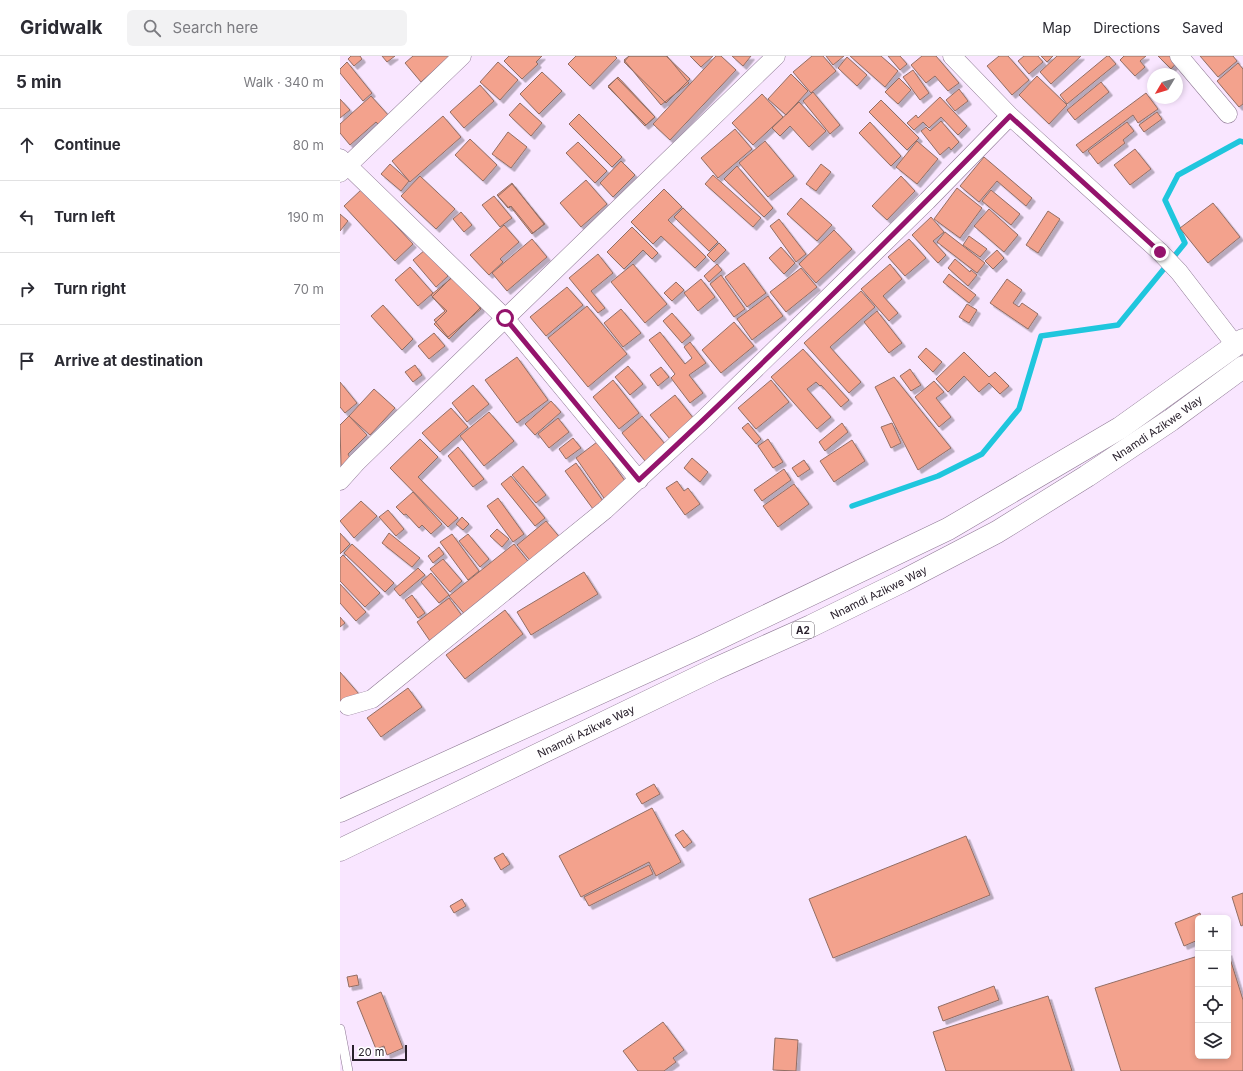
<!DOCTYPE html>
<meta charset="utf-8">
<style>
:root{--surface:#fff;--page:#f2f2f3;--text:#2b2b33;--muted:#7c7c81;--line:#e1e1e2}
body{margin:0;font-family:Inter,sans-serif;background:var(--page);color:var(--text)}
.controls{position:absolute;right:12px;bottom:12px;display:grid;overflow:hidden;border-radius:6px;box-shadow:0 2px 6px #0003}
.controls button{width:36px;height:36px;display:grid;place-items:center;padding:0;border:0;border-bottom:1px solid var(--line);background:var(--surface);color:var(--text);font:20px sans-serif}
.compass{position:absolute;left:807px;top:12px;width:36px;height:36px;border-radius:50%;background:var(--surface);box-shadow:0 2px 6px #0003;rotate:232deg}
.scale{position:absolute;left:12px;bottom:10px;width:55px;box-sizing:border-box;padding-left:4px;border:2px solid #29202c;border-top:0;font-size:11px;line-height:14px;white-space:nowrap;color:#29202c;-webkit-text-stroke:3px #fff;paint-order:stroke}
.stop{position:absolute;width:12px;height:12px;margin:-9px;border:3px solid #94136c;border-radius:50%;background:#fff}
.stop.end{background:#94136c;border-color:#fff;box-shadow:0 1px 4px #0008}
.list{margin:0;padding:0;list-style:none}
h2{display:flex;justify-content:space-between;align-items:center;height:52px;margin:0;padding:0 16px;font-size:17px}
h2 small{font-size:13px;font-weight:400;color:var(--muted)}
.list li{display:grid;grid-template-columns:26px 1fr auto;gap:12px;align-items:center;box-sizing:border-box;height:72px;padding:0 16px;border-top:1px solid var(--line)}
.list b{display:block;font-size:15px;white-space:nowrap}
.list em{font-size:13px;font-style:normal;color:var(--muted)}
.icon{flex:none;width:22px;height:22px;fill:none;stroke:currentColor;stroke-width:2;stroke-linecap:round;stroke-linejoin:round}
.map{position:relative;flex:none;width:903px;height:1015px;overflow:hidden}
header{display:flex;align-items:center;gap:24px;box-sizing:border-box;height:56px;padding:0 20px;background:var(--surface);border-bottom:1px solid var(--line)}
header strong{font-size:19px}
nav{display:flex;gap:22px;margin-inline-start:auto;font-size:14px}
.search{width:280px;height:36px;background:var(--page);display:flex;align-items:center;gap:10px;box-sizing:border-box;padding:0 14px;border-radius:6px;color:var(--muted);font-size:15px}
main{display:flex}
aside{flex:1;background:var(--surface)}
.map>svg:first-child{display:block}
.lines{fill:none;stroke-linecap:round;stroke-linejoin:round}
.stream{stroke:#1fc6dd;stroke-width:5.5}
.building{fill:#f3a28d;stroke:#926e64;filter:url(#shadow)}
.lane-casing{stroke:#8e7994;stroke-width:10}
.street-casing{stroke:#8e7994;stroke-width:19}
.highway-casing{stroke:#8e7994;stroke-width:23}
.lane{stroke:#fff;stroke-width:9}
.street{stroke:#fff;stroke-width:18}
.highway{stroke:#fff;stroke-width:22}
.route{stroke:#94136c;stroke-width:5}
.labels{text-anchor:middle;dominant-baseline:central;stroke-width:3;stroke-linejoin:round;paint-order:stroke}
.shield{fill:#fff;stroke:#69636b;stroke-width:1}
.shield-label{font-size:10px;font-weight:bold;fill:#29202c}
.street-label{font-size:11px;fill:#29202c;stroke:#fff}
</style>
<header>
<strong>Gridwalk</strong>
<div class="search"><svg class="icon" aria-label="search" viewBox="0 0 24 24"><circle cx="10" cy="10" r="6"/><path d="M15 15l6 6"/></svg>Search here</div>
<nav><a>Map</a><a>Directions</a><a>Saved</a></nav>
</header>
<main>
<aside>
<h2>5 min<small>Walk · 340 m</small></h2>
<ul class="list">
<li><svg class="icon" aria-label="ahead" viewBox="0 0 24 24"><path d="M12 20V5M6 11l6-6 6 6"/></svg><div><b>Continue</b></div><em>80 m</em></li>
<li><svg class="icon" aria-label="left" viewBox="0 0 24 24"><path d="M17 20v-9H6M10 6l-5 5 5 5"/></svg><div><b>Turn left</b></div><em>190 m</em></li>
<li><svg class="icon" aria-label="right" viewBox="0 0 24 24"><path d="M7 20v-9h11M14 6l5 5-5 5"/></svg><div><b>Turn right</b></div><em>70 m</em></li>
<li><svg class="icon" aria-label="arrive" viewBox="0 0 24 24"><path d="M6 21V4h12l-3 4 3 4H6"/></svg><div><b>Arrive at destination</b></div></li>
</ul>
</aside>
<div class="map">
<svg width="903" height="1015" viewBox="0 0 903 1015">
<defs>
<filter id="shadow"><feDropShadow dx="3.5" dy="3.5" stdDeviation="0" flood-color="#0004"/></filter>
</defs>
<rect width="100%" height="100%" fill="#f9e6ff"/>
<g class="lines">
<path class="stream" d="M 512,450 L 598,420 L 642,398 L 679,353 L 701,280 L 778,269 L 845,187 L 825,144 L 838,119 L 900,85 L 903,86"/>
</g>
<path class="building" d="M 11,0 L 20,0 L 22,3 L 14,10 L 8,3 Z
M 42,0 L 55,0 L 47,6 Z
M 73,0 L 110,0 L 81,26 L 65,7 Z
M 169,0 L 202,0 L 196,6 L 198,8 L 182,23 L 164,5 Z
M 236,0 L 275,0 L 277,2 L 250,30 L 228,8 Z
M 289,0 L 326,0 L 350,23 L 326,47 L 284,6 Z
M 289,0 L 327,0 L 349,27 L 321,49 L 284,4 Z
M 350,0 L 373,0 L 361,11 Z
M 376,0 L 381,0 L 396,14 L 330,84 L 313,68 Z
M 392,0 L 411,0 L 403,10 Z
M 472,0 L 483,0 L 496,15 L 471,37 L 453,16 Z
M 486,0 L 504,0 L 493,9 Z
M 510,0 L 541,0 L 558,15 L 545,31 Z
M 548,0 L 560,0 L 567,8 L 560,14 Z
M 582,0 L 596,0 L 619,27 L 608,35 L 595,20 L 586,27 L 571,9 Z
M 659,0 L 668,0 L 689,24 L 672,39 L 647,10 Z
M 684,0 L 698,0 L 703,6 L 689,18 L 678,5 Z
M 701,0 L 713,0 L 707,6 Z
M 717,0 L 741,0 L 711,28 L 700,16 Z
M 767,0 L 769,0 L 776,8 L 727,48 L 720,39 Z
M 784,0 L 806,0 L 800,5 L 805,11 L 795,20 L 780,4 Z
M 818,0 L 835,0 L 839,4 L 831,13 Z
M 860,0 L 893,0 L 897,5 L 878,21 Z
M 507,1 L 527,19 L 517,30 L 498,12 Z
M 7,6 L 32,37 L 23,45 L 0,17 L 0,13 Z
M 158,6 L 178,24 L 160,44 L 140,26 Z
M 898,7 L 903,13 L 903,48 L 899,51 L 877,25 Z
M 573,14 L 589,37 L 580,44 L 563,21 Z
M 202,16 L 222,35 L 199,58 L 180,38 Z
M 451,18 L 468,35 L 446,59 L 428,43 Z
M 697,20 L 727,49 L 709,68 L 679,39 Z
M 278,21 L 315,61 L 305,70 L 268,30 Z
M 277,22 L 315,61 L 306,69 L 268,31 Z
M 559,22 L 571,34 L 558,48 L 545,36 Z
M 761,26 L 769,36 L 735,64 L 727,54 Z
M 140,29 L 154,45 L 124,72 L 110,56 Z
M 619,33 L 628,45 L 615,55 L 606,44 Z
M 473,36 L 500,69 L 490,78 L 463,45 Z
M 806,37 L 818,53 L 798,67 L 793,59 L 743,97 L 736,89 Z
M 422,38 L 443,61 L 413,89 L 392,67 Z
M 31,40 L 50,61 L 40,70 L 36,66 L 10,89 L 0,77 L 0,68 Z
M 600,41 L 627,70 L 618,79 L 601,61 L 589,72 L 583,66 L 574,74 L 567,67 L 576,59 L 578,62 Z
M 0,43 L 10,54 L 0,62 Z
M 541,44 L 579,82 L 567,94 L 529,56 Z
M 459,46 L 486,75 L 469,91 L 450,70 L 440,80 L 432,72 Z
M 180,47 L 202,67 L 191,80 L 169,59 Z
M 817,56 L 822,63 L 804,76 L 799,69 Z
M 239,58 L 282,101 L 272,111 L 229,68 Z
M 239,58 L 282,101 L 272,111 L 229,68 Z
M 103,60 L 121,81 L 70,126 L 52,105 Z
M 601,65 L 619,86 L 611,94 L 609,91 L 600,99 L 581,75 L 586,71 L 590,75 Z
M 530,66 L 561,100 L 551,110 L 519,77 Z
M 787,66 L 794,75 L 783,84 L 785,87 L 758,108 L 748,95 Z
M 395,73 L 412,93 L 378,122 L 361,102 Z
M 168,76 L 187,91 L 171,112 L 152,98 Z
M 130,83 L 157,109 L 143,125 L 115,99 Z
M 425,85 L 454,120 L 428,141 L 399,107 Z
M 577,85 L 598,103 L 577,128 L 556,111 Z
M 238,86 L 267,115 L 255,127 L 226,97 Z
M 795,93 L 811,113 L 790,129 L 774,109 Z
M 644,101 L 692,142 L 686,150 L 657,125 L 639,146 L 620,130 Z
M 281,105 L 295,119 L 273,141 L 260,127 Z
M 50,108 L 69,125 L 61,135 L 41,118 Z
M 481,108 L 491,116 L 476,135 L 466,128 Z
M 397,110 L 433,152 L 424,161 L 384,123 Z
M 373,119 L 421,162 L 413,171 L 365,128 Z
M 80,120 L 115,153 L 96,173 L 61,140 Z
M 561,120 L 575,135 L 547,164 L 532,150 Z
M 246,124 L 267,148 L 241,171 L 220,147 Z
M 172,127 L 204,168 L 192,178 L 170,150 L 168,152 L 157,139 Z
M 172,128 L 205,168 L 193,177 L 171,150 L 169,152 L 158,140 Z
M 617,132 L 642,152 L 620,182 L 594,163 Z
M 22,133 L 73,188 L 55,205 L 4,150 Z
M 324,133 L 342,151 L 328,164 L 366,201 L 355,212 L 321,180 L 313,188 L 291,166 Z
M 651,134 L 680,158 L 671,169 L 642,145 Z
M 154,140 L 172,162 L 160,171 L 142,149 Z
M 461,142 L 492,169 L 477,185 L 447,158 Z
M 873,147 L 900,181 L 868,207 L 840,172 Z
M 343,152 L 378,186 L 369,195 L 334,161 Z
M 649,153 L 678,179 L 664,196 L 634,170 Z
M 708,155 L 720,163 L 698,197 L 686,189 Z
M 121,156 L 132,169 L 124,176 L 113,163 Z
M 0,158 L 8,165 L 0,175 Z
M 591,161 L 604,176 L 593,185 L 606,199 L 598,207 L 572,179 Z
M 439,163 L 466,198 L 456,206 L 430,170 Z
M 164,169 L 179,186 L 160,203 L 163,206 L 149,219 L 130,199 Z
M 292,171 L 318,197 L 312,203 L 303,194 L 284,213 L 267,196 Z
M 494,174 L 512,193 L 476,227 L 459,208 Z
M 605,176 L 645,207 L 637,217 L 597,186 Z
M 629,180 L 647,193 L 640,201 L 623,189 Z
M 192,183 L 207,201 L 167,235 L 152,217 Z
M 569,183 L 586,202 L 565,220 L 548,201 Z
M 379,187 L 386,194 L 374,206 L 367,199 Z
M 441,191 L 455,207 L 444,218 L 429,202 Z
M 85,194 L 108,220 L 96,231 L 73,204 Z
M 657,194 L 664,202 L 653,213 L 645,205 Z
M 258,198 L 273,217 L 251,235 L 265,252 L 258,257 L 229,222 Z
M 615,203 L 630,216 L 631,214 L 637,219 L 628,230 L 608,212 Z
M 404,207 L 426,237 L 407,251 L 385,221 Z
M 293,208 L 327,248 L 305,267 L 271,226 Z
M 377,208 L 382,214 L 369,226 L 364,220 Z
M 550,208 L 562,223 L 543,240 L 558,257 L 549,265 L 521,233 Z
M 70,211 L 93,237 L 78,250 L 55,224 Z
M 461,212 L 477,231 L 446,256 L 430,236 Z
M 609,218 L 636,239 L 629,247 L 603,226 Z
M 381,219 L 405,253 L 394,261 L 370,228 Z
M 114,220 L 141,253 L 108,281 L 94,264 L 105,255 L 91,239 Z
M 112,221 L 142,250 L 109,283 L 94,268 L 107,255 L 92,241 Z
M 361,223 L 375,241 L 358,255 L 344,237 Z
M 667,223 L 682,234 L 673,247 L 679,251 L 682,247 L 698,258 L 688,273 L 650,247 Z
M 336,226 L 344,234 L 332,245 L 324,237 Z
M 227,231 L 243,249 L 206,280 L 190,261 Z
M 521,235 L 535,251 L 490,291 L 521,326 L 509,337 L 464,287 Z
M 428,240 L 443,260 L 412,284 L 397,263 Z
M 627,248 L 637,254 L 629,267 L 619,261 Z
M 43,249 L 73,283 L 62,294 L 31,260 Z
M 247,250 L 287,298 L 248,331 L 208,282 Z
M 281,253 L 301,277 L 283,291 L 264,267 Z
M 537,255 L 562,287 L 549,297 L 524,266 Z
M 332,257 L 351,279 L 342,287 L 323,265 Z
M 394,266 L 414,290 L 381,317 L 362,294 Z
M 320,276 L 345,308 L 352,302 L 344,291 L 350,286 L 366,307 L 349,319 L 363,337 L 350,347 L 331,322 L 335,318 L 309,284 Z
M 94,277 L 105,290 L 89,303 L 78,290 Z
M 586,292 L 602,306 L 593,316 L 578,301 Z
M 463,293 L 509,344 L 501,351 L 481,329 L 480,330 L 476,326 L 467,333 L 491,361 L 477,373 L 431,321 Z
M 624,296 L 649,321 L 655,316 L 669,330 L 660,338 L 649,327 L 639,336 L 624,320 L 608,336 L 596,323 Z
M 177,301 L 208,344 L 177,367 L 145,324 Z
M 75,309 L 82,319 L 73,326 L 65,316 Z
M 288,310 L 303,328 L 290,339 L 275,321 Z
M 321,311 L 329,321 L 318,330 L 310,319 Z
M 570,313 L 581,329 L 571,335 L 560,320 Z
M 554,321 L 611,392 L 578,414 L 535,331 Z
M 273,324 L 299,357 L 279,373 L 253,341 Z
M 431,324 L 449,346 L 416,373 L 398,352 Z
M 594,325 L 604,336 L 596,342 L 611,361 L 599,371 L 575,341 Z
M 0,326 L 17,347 L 5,357 L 0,351 Z
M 133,329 L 149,348 L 127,366 L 112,347 Z
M 34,333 L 55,352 L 30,379 L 9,360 Z
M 335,339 L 354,363 L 330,383 L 310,359 Z
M 211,345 L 221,356 L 195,379 L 185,368 Z
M 111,352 L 128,371 L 100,396 L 82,377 Z
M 149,356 L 174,385 L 144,410 L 120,380 Z
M 9,360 L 27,379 L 8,398 L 10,402 L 1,410 L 0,369 Z
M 302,360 L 325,388 L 305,405 L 282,377 Z
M 218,362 L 229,376 L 209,392 L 198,378 Z
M 408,367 L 421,383 L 416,388 L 402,372 Z
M 502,367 L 508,376 L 485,395 L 479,386 Z
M 552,367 L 561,387 L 551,392 L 541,371 Z
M 233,382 L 241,392 L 226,403 L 219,393 Z
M 80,383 L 98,401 L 78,421 L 118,462 L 108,471 L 50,412 Z
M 428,383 L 443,406 L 433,412 L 418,390 Z
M 512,384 L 525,405 L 494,426 L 480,405 Z
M 257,386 L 288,429 L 266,445 L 236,402 Z
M 118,391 L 144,423 L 133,431 L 108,400 Z
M 352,402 L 368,416 L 360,426 L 344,412 Z
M 464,404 L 470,413 L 458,421 L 452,412 Z
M 236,407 L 263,445 L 253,453 L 225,415 Z
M 183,410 L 206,439 L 196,447 L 172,419 Z
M 444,413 L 451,424 L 422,445 L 414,434 Z
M 171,420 L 205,462 L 195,470 L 161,428 Z
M 337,425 L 344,435 L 348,432 L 360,448 L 345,459 L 326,432 Z
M 454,428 L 469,448 L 438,471 L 423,450 Z
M 73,436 L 102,468 L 91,478 L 82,469 L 79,472 L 66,458 L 64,459 L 56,451 Z
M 158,442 L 184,478 L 173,486 L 147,450 Z
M 21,445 L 37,460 L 14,482 L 0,465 Z
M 48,454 L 64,473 L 56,480 L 39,461 Z
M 122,461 L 129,468 L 123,474 L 116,468 Z
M 206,465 L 222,484 L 193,508 L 177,489 Z
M 157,473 L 169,483 L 162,491 L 150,480 Z
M 0,477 L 10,488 L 0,498 Z
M 49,477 L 80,502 L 72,511 L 42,487 Z
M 112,478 L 139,515 L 128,524 L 100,486 Z
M 128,478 L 149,503 L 140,511 L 119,485 Z
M 12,488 L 54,527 L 45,536 L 4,497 Z
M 174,488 L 191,509 L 127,561 L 109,540 Z
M 99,491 L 104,498 L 93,507 L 88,500 Z
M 3,499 L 40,537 L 25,551 L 0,525 L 0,502 Z
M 103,503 L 122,525 L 110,536 L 90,513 Z
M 78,512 L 85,519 L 60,540 L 54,533 Z
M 244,516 L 258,538 L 191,579 L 177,556 Z
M 91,517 L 109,539 L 99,547 L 81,526 Z
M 0,528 L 26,556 L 16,565 L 0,547 Z
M 72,539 L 85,557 L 78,562 L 65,544 Z
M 109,542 L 123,561 L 90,585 L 77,566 Z
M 165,554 L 183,578 L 125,623 L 106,599 Z
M 0,561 L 5,567 L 0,571 Z
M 0,616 L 19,638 L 0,654 Z
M 68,632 L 82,651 L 41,681 L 27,662 Z
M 314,728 L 320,738 L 302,748 L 296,738 Z
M 312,752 L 341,806 L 316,820 L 309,806 L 241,841 L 219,800 Z
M 343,774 L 352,786 L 344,792 L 335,779 Z
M 626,780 L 650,839 L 493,902 L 469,843 Z
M 163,797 L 170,808 L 161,814 L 154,802 Z
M 309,809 L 313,818 L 249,850 L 244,841 Z
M 903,837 L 903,869 L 901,870 L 892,841 Z
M 122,843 L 126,850 L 114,857 L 110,850 Z
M 860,857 L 861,862 L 858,862 L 858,884 L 844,890 L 835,867 Z
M 888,896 L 903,944 L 903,1015 L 781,1015 L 755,932 L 858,900 L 858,1000 L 888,1000 Z
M 17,919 L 19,929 L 9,931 L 7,921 Z
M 654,930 L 659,944 L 603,965 L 598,951 Z
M 41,936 L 63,992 L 47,999 L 44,990 L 36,993 L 17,946 Z
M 708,940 L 732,1015 L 606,1015 L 593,976 Z
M 323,966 L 344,994 L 333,1002 L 336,1006 L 324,1015 L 298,1015 L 283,995 Z
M 435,982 L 458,984 L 456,1015 L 433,1014 Z"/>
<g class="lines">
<g class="lane-casing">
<path id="lane" d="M 0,973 L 8,1015"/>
</g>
<g class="street-casing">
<path id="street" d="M 612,0 L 670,60 L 820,196 L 839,216 L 896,290
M 839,0 L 888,58
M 0,102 L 165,262 L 299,424
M 0,117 L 122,0
M 0,425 L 17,406 L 436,0
M 8,650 L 32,643 L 265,454 L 364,363 L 587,145 L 670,60"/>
</g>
<g class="highway-casing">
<g id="highway">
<path d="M 0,755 L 363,590 L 608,473 L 780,372 L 903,284"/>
<path id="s1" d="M 0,794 L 375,613 L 471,570 L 563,525 L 657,476 L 747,420 L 831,364 L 903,311"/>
</g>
</g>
<use href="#lane" class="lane"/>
<use href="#street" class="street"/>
<use href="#highway" class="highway"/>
</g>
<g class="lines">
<path class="route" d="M 165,262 L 299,424 C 426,306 549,184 670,60 L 820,196"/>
</g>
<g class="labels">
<rect class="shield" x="452" y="566" width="22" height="16" rx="3"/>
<g class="shield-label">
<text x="463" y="574">A2</text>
</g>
<g class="street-label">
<text stroke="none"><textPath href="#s1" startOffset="921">Nnamdi Azikwe Way</textPath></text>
<text stroke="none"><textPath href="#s1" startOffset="597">Nnamdi Azikwe Way</textPath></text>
<text stroke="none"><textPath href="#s1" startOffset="273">Nnamdi Azikwe Way</textPath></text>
</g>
</g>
</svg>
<div class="controls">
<button>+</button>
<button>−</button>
<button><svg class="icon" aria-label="locate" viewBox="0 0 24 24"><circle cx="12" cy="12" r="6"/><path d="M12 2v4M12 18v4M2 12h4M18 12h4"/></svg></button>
<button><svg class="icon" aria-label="layers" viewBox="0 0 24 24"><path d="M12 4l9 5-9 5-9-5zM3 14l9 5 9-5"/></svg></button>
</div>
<svg class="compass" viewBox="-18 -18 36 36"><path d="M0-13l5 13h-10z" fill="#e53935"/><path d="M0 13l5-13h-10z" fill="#7c7c81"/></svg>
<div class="scale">20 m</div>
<div class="stop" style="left:165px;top:262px"></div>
<div class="stop end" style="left:820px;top:196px"></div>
</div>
</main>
